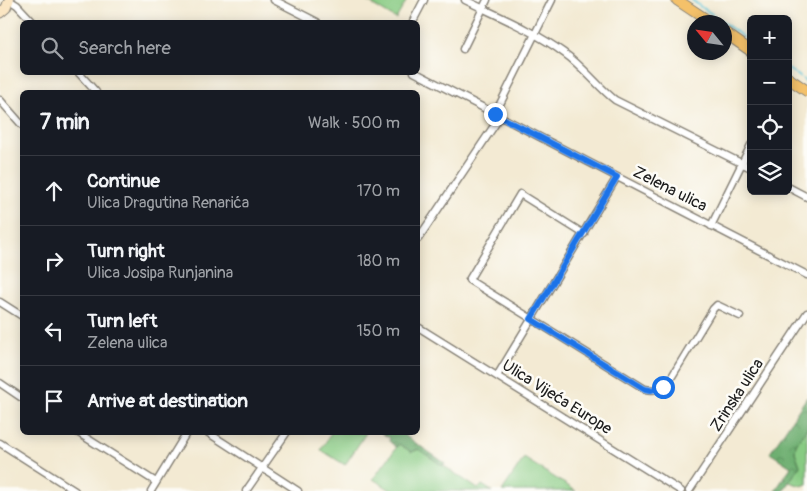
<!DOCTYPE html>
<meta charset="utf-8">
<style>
:root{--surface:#171b24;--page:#20242c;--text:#f1f3f6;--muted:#9ea1a6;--line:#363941}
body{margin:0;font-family:Pangolin,sans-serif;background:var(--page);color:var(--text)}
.controls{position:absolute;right:15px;top:15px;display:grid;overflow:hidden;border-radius:8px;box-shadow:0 2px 12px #0003}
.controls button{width:45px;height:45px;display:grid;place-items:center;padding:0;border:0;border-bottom:1px solid var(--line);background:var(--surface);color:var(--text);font:25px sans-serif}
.compass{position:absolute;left:687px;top:15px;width:45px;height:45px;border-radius:50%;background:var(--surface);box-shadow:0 2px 12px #0003;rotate:299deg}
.stop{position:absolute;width:15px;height:15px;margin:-11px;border:4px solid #1a73e8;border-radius:50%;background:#fff}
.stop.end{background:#1a73e8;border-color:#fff;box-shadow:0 1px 5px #0008}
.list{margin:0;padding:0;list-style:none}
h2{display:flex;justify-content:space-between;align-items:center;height:65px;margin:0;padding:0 20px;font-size:21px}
h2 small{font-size:16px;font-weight:400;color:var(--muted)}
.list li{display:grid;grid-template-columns:32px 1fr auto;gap:15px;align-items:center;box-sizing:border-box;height:70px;padding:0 20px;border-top:1px solid var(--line)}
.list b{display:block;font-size:19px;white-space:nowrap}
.list p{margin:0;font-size:16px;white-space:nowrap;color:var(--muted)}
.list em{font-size:16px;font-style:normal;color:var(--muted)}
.icon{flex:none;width:28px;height:28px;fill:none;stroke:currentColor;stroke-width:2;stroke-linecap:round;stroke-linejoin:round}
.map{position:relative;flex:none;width:807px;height:491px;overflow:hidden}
.search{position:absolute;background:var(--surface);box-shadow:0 2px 12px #0003;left:20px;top:20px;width:400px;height:55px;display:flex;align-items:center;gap:12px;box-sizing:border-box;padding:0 18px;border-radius:8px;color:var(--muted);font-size:19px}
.panel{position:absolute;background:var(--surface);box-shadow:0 2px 12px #0003;left:20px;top:90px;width:400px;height:345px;border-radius:8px}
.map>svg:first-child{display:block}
.green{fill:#88cb83;stroke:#527450}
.forest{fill:url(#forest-crowns);stroke:#456646}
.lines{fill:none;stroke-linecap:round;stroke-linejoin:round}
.stream{stroke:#5ec7db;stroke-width:2}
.minor-casing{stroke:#888378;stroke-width:9}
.secondary-casing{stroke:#888378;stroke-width:11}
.primary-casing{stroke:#888378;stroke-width:12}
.minor{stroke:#fff;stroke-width:6}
.secondary{stroke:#fbe6c3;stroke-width:9}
.primary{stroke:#f4c16a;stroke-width:10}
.route{stroke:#1a73e8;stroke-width:6}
.labels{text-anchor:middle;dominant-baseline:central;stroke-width:5;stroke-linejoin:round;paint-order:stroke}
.street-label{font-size:16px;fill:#1c1c1c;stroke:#fdfcf7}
</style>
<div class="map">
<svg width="807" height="491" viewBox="0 0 807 491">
<defs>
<pattern id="forest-crowns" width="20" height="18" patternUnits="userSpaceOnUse" patternTransform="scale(1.25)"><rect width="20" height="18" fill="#6eaf71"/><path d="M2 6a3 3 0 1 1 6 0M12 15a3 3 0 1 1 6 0" fill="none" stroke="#5a8e5c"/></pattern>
</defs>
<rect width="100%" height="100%" fill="#fdfcf7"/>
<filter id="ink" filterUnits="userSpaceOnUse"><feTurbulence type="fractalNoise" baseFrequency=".02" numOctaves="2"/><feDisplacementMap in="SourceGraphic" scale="10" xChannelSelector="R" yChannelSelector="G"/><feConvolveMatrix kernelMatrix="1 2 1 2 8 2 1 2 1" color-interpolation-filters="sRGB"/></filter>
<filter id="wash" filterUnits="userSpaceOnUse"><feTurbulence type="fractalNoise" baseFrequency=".0096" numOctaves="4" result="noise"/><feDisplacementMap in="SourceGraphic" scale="20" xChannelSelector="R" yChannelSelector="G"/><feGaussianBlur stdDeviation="1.12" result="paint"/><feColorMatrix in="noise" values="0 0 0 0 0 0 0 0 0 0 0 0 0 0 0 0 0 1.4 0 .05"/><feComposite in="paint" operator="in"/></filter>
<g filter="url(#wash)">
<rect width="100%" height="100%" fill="#f3ead3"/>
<path class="green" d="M 365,0 L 407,0 L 396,19 Z
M 807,428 L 807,484 L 802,486 L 789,482 L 800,466 L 795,452 L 796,444 Z
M 331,433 L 331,432 L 366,433 L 345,465 L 321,450 Z
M 399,444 L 412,452 L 419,449 L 478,489 L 482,485 L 492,491 L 392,491 L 373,479 Z
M 524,458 L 576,491 L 502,491 Z"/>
<path class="forest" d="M 807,397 L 807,428 L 796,444 L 795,452 L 800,466 L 783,491 L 775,491 L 791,467 L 770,453 Z
M 381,433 L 401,433 L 445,463 L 443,466 L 418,449 L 412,452 L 399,444 L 396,447 L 389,441 L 390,438 Z"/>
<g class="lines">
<path class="stream" d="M 692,0 L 701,7
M 703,8 L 712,14
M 714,16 L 722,21
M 724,23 L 732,29
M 734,30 L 743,37
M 745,38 L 751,42
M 788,69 L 794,73
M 796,74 L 800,77
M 803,79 L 807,82"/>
</g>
</g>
<g filter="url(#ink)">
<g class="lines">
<g class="minor-casing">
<path id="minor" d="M 9,0 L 17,5 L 33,22
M 274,0 L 317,22
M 465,0 C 498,16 534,31 564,53 C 583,66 597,86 615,100 L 751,168
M 413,21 L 424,0
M 463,49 L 487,0
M 78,72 L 96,92
M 414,72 L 807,275
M 0,100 L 22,125
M 495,114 L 552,0
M 788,187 L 807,197
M 711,226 L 751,145
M 584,234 L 520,194 L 469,280 L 645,389 C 655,391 661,389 668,383 L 713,309 L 717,305 L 740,316
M 418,239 L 500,117
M 0,302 L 22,316
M 418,327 L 681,491
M 497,376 L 617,177
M 0,383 L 22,398
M 77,432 L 156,482
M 207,432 L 298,491
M 0,443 L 75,491
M 151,491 L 187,432
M 246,491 L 287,432
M 689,491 L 807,313"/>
</g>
<g class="secondary-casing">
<path id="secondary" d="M 0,13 L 6,8 L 9,0"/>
</g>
<g class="primary-casing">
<path id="primary" d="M 677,0 L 710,22
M 724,32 L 751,51
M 788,78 L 807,91"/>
</g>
<use href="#minor" class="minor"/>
<use href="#secondary" class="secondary"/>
<use href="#primary" class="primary"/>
</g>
</g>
<g class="lines" filter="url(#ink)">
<path class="route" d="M 495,114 L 617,177 L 531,319 L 645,389 L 651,390 L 663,387"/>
</g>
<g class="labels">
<g class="street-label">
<text transform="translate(670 189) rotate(27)">Zelena ulica</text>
<text transform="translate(737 395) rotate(-57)">Zrinska ulica</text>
<text transform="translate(557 397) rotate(32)">Ulica Vijeća Europe</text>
</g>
</g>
</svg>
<div class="controls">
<button>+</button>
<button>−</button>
<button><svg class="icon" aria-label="locate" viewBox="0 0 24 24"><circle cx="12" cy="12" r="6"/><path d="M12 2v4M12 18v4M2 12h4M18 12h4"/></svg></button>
<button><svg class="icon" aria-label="layers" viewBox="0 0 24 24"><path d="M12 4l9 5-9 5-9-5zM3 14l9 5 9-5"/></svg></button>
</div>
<svg class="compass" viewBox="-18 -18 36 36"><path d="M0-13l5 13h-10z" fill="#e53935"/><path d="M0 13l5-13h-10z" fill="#9ea1a6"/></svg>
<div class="stop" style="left:663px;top:387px"></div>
<div class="stop end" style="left:495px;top:114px"></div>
<div class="search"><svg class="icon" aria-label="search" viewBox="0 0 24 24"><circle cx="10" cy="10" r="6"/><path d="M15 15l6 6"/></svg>Search here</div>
<section class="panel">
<h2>7 min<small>Walk · 500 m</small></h2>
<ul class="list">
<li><svg class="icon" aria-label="ahead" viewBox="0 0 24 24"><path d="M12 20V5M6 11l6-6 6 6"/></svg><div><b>Continue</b><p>Ulica Dragutina Renarića</p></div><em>170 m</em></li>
<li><svg class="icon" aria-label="right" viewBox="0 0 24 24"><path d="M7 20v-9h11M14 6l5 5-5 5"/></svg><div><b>Turn right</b><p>Ulica Josipa Runjanina</p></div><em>180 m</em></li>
<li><svg class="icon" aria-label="left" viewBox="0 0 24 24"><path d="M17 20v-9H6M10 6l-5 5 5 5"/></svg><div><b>Turn left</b><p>Zelena ulica</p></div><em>150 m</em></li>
<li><svg class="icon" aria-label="arrive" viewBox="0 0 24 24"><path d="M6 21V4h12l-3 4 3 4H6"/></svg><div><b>Arrive at destination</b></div></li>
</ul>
</section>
</div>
